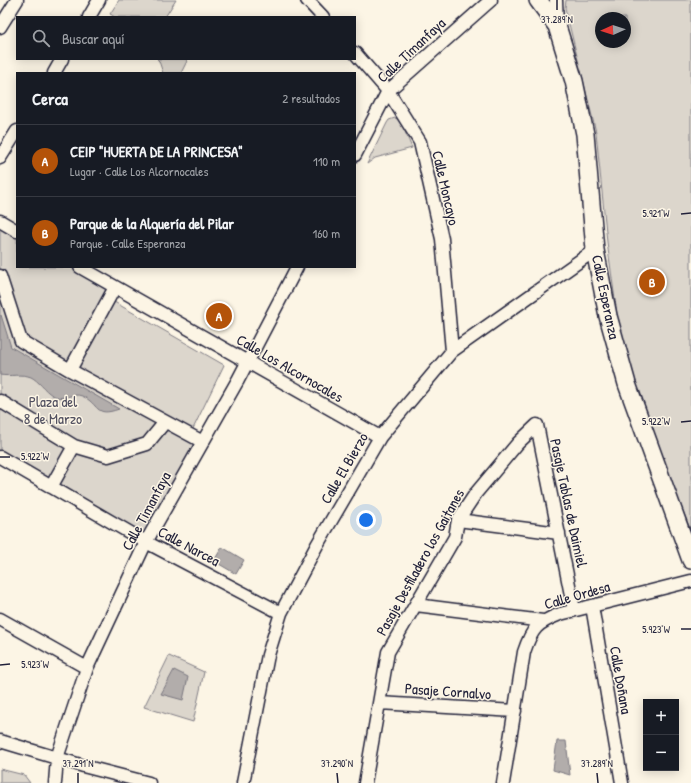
<!DOCTYPE html>
<html lang="es">
<meta charset="utf-8">
<style>
:root{--surface:#171b24;--page:#242831;--text:#f1f3f6;--muted:#9ea1a6;--line:#363941;--accent:#b45309}
body{margin:0;font-family:"Patrick Hand",sans-serif;background:var(--page);color:var(--text)}
.controls{position:absolute;right:12px;bottom:12px;display:grid;overflow:hidden;border-radius:0px;box-shadow:0 2px 10px #0003}
.controls button{width:36px;height:36px;display:grid;place-items:center;padding:0;border:0;border-bottom:1px solid var(--line);background:var(--surface);color:var(--text);font:20px sans-serif}
.compass{position:absolute;left:595px;top:12px;width:36px;height:36px;border-radius:50%;background:var(--surface);box-shadow:0 2px 10px #0003;rotate:267deg}
.you{position:absolute;left:366px;top:520px;width:14px;height:14px;margin:-10px;border:3px solid #fff;border-radius:50%;background:#1a73e8;box-shadow:0 0 0 6px #1a73e833}
.badge{display:grid;place-items:center;width:26px;height:26px;border-radius:50%;background:var(--accent);color:#fff;font-size:13px;font-weight:700}
.pin{position:absolute;translate:-50% -50%;border:2px solid #fff;box-shadow:0 1px 4px #0006}
.list{margin:0;padding:0;list-style:none}
h2{display:flex;justify-content:space-between;align-items:center;height:52px;margin:0;padding:0 16px;font-size:17px}
h2 small{font-size:13px;font-weight:400;color:var(--muted)}
.list li{display:grid;grid-template-columns:26px 1fr auto;gap:12px;align-items:center;box-sizing:border-box;height:72px;padding:0 16px;border-top:1px solid var(--line)}
.list b{display:block;font-size:15px;white-space:nowrap}
.list p{margin:0;font-size:13px;white-space:nowrap;color:var(--muted)}
.list em{font-size:13px;font-style:normal;color:var(--muted)}
.icon{flex:none;width:22px;height:22px;fill:none;stroke:currentColor;stroke-width:2;stroke-linecap:round;stroke-linejoin:round}
.map{position:relative;flex:none;width:691px;height:783px;overflow:hidden}
.search{position:absolute;background:var(--surface);box-shadow:0 2px 10px #0003;left:16px;top:16px;width:340px;height:44px;display:flex;align-items:center;gap:10px;box-sizing:border-box;padding:0 14px;border-radius:0px;color:var(--muted);font-size:15px}
.panel{position:absolute;background:var(--surface);box-shadow:0 2px 10px #0003;left:16px;top:72px;width:340px;height:196px;border-radius:0px}
.map>svg:first-child{display:block}
.green{fill:#dcd6cc;stroke:#7f7c84;fill-rule:evenodd}
.water{fill:#b2adab;stroke:#78757e}
.lines{fill:none;stroke-linecap:round;stroke-linejoin:round}
.street-casing{stroke:#22223b;stroke-width:15}
.secondary-casing{stroke:#22223b;stroke-width:20}
.street{stroke:#fcf5e5;stroke-width:12}
.secondary{stroke:#fcf5e5;stroke-width:17}
.ticks{fill:none;stroke:#22223b;stroke-width:1.5}
.labels{text-anchor:middle;dominant-baseline:central;stroke-width:3;stroke-linejoin:round;paint-order:stroke}
.street-label{font-size:15px;fill:#22223b;stroke:#fcf5e5}
.park-label{font-size:15px;fill:#504f5f;stroke:#fcf5e5}
.ticks-label{font-size:10px;text-anchor:middle;fill:#22223b;stroke:#fcf5e5;stroke-width:3;stroke-linejoin:round;paint-order:stroke}
</style>
<div class="map">
<svg width="691" height="783" viewBox="0 0 691 783">
<rect width="100%" height="100%" fill="#fcf5e5"/>
<filter id="ink" filterUnits="userSpaceOnUse"><feTurbulence type="fractalNoise" baseFrequency=".025" numOctaves="2"/><feDisplacementMap in="SourceGraphic" scale="8" xChannelSelector="R" yChannelSelector="G"/><feConvolveMatrix kernelMatrix="1 2 1 2 8 2 1 2 1" color-interpolation-filters="sRGB"/></filter>
<g filter="url(#ink)">
<path class="green" d="M 119,0 L 176,0 L 165,17 L 115,17 L 110,14 Z
M 566,0 L 691,0 L 691,531 L 646,418 L 625,356 L 618,321 L 607,242 L 596,132 L 565,8 ZM 601,18 L 625,18 L 625,42 L 601,42 Z
M 157,59 L 185,59 L 187,61 L 181,73 L 163,73 L 159,61 Z
M 395,118 L 400,120 L 412,148 L 375,158 L 367,164 L 387,123 L 389,120 Z
M 0,221 L 17,231 L 17,267 L 80,267 L 115,287 L 109,299 L 224,365 L 190,435 L 203,442 L 146,542 L 0,457 Z
M 169,656 L 204,672 L 193,722 L 144,707 Z
M 0,769 L 24,775 L 30,783 L 0,783 Z"/>
<path class="water" d="M 1,315 L 11,347 L 119,409 C 94,418 100,404 82,396 C 72,392 63,402 52,395 C 44,390 39,381 31,377 C 21,373 10,377 0,375 L 0,316 Z
M 222,547 L 244,560 L 236,574 L 214,561 Z
M 174,670 L 188,677 L 183,700 L 161,694 Z
M 557,741 L 566,741 L 570,775 L 553,770 Z"/>
<g class="lines">
<g class="street-casing">
<path id="street" d="M 307,0 L 323,17
M 556,0 L 557,26
M 89,17 L 99,0
M 0,27 L 17,0
M 355,53 L 388,91 L 420,142 L 442,239 L 452,351
M 54,73 L 62,59
M 355,155 L 388,91 L 491,0
M 0,158 L 17,131
M 0,221 L 17,231
M 80,267 L 380,437
M 0,276 L 21,341 L 70,370 L 115,287
M 70,370 L 203,442
M 0,401 L 74,446 L 108,456 L 147,444 L 165,422
M 537,425 L 574,610
M 0,457 L 146,542 L 281,613
M 51,487 L 74,446
M 458,520 L 559,533
M 416,605 L 543,621
M 592,606 L 622,783
M 0,619 L 87,668
M 379,703 L 515,711
M 0,741 L 87,767 L 149,783
M 55,783 L 57,758 L 87,668 L 146,542 L 238,380 L 297,267
M 243,783 L 268,655 L 281,613 L 317,545 L 380,437 L 452,351 L 595,250
M 365,783 L 388,652 L 455,537 L 458,520 L 476,493 L 518,443 L 537,425
M 503,783 L 524,652 C 532,628 537,623 560,614 L 691,581"/>
</g>
<g class="secondary-casing">
<path id="secondary" d="M 538,0 L 557,26 L 574,81 L 585,134 L 595,250 L 608,316 L 627,384 L 691,560"/>
</g>
<use href="#street" class="street"/>
<use href="#secondary" class="secondary"/>
</g>
</g>
<path class="ticks" d="M 557,0 L 557,10M 681,214 L 691,213M 681,422 L 691,421M 0,457 L 10,457M 681,629 L 691,629M 0,665 L 10,664M 78,773 L 78,783M 337,773 L 338,783M 597,773 L 598,783"/>
<g class="labels">
<g class="street-label">
<text transform="translate(411 50) rotate(-43)">Calle Timanfaya</text>
<text transform="translate(446 188) rotate(77)">Calle Moncayo</text>
<text transform="translate(606 297) rotate(78)">Calle Esperanza</text>
<text transform="translate(290 368) rotate(30)">Calle Los Alcornocales</text>
<text transform="translate(344 468) rotate(-60)">Calle El Bierzo</text>
<text transform="translate(569 503) rotate(78)">Pasaje Tablas de Daimiel</text>
<text transform="translate(146 511) rotate(-62)">Calle Timanfaya</text>
<text transform="translate(189 546) rotate(28)">Calle Narcea</text>
<text transform="translate(420 562) rotate(-61)">Pasaje Desfiladero los Gaitanes</text>
<text transform="translate(577 595) rotate(-16)">Calle Ordesa</text>
<text transform="translate(621 680) rotate(80)">Calle Doñana</text>
<text transform="translate(448 691) rotate(4)">Pasaje Cornalvo</text>
</g>
<g class="park-label">
<text x="53" y="401">Plaza del<tspan x="53" dy="17">8 de Marzo</tspan></text>
</g>
</g>
<g class="ticks-label">
<text x="557" y="23">37.289°N</text>
<text x="656" y="217">5.921°W</text>
<text x="656" y="425">5.922°W</text>
<text x="35" y="460">5.922°W</text>
<text x="656" y="633">5.923°W</text>
<text x="35" y="668">5.923°W</text>
<text x="78" y="767">37.291°N</text>
<text x="337" y="767">37.290°N</text>
<text x="597" y="767">37.289°N</text>
</g>
</svg>
<div class="controls">
<button>+</button>
<button>−</button>
</div>
<svg class="compass" viewBox="-18 -18 36 36"><path d="M0-13l5 13h-10z" fill="#e53935"/><path d="M0 13l5-13h-10z" fill="#9ea1a6"/></svg>
<div class="you"></div>
<div class="pin badge" style="left:219px;top:316px">A</div>
<div class="pin badge" style="left:652px;top:282px">B</div>
<div class="search"><svg class="icon" aria-label="search" viewBox="0 0 24 24"><circle cx="10" cy="10" r="6"/><path d="M15 15l6 6"/></svg>Buscar aquí</div>
<section class="panel">
<h2>Cerca<small>2 resultados</small></h2>
<ul class="list">
<li><span class="badge">A</span><div><b>CEIP &quot;HUERTA DE LA PRINCESA&quot;</b><p>Lugar · Calle Los Alcornocales</p></div><em>110 m</em></li>
<li><span class="badge">B</span><div><b>Parque de la Alquería del Pilar</b><p>Parque · Calle Esperanza</p></div><em>160 m</em></li>
</ul>
</section>
</div>
